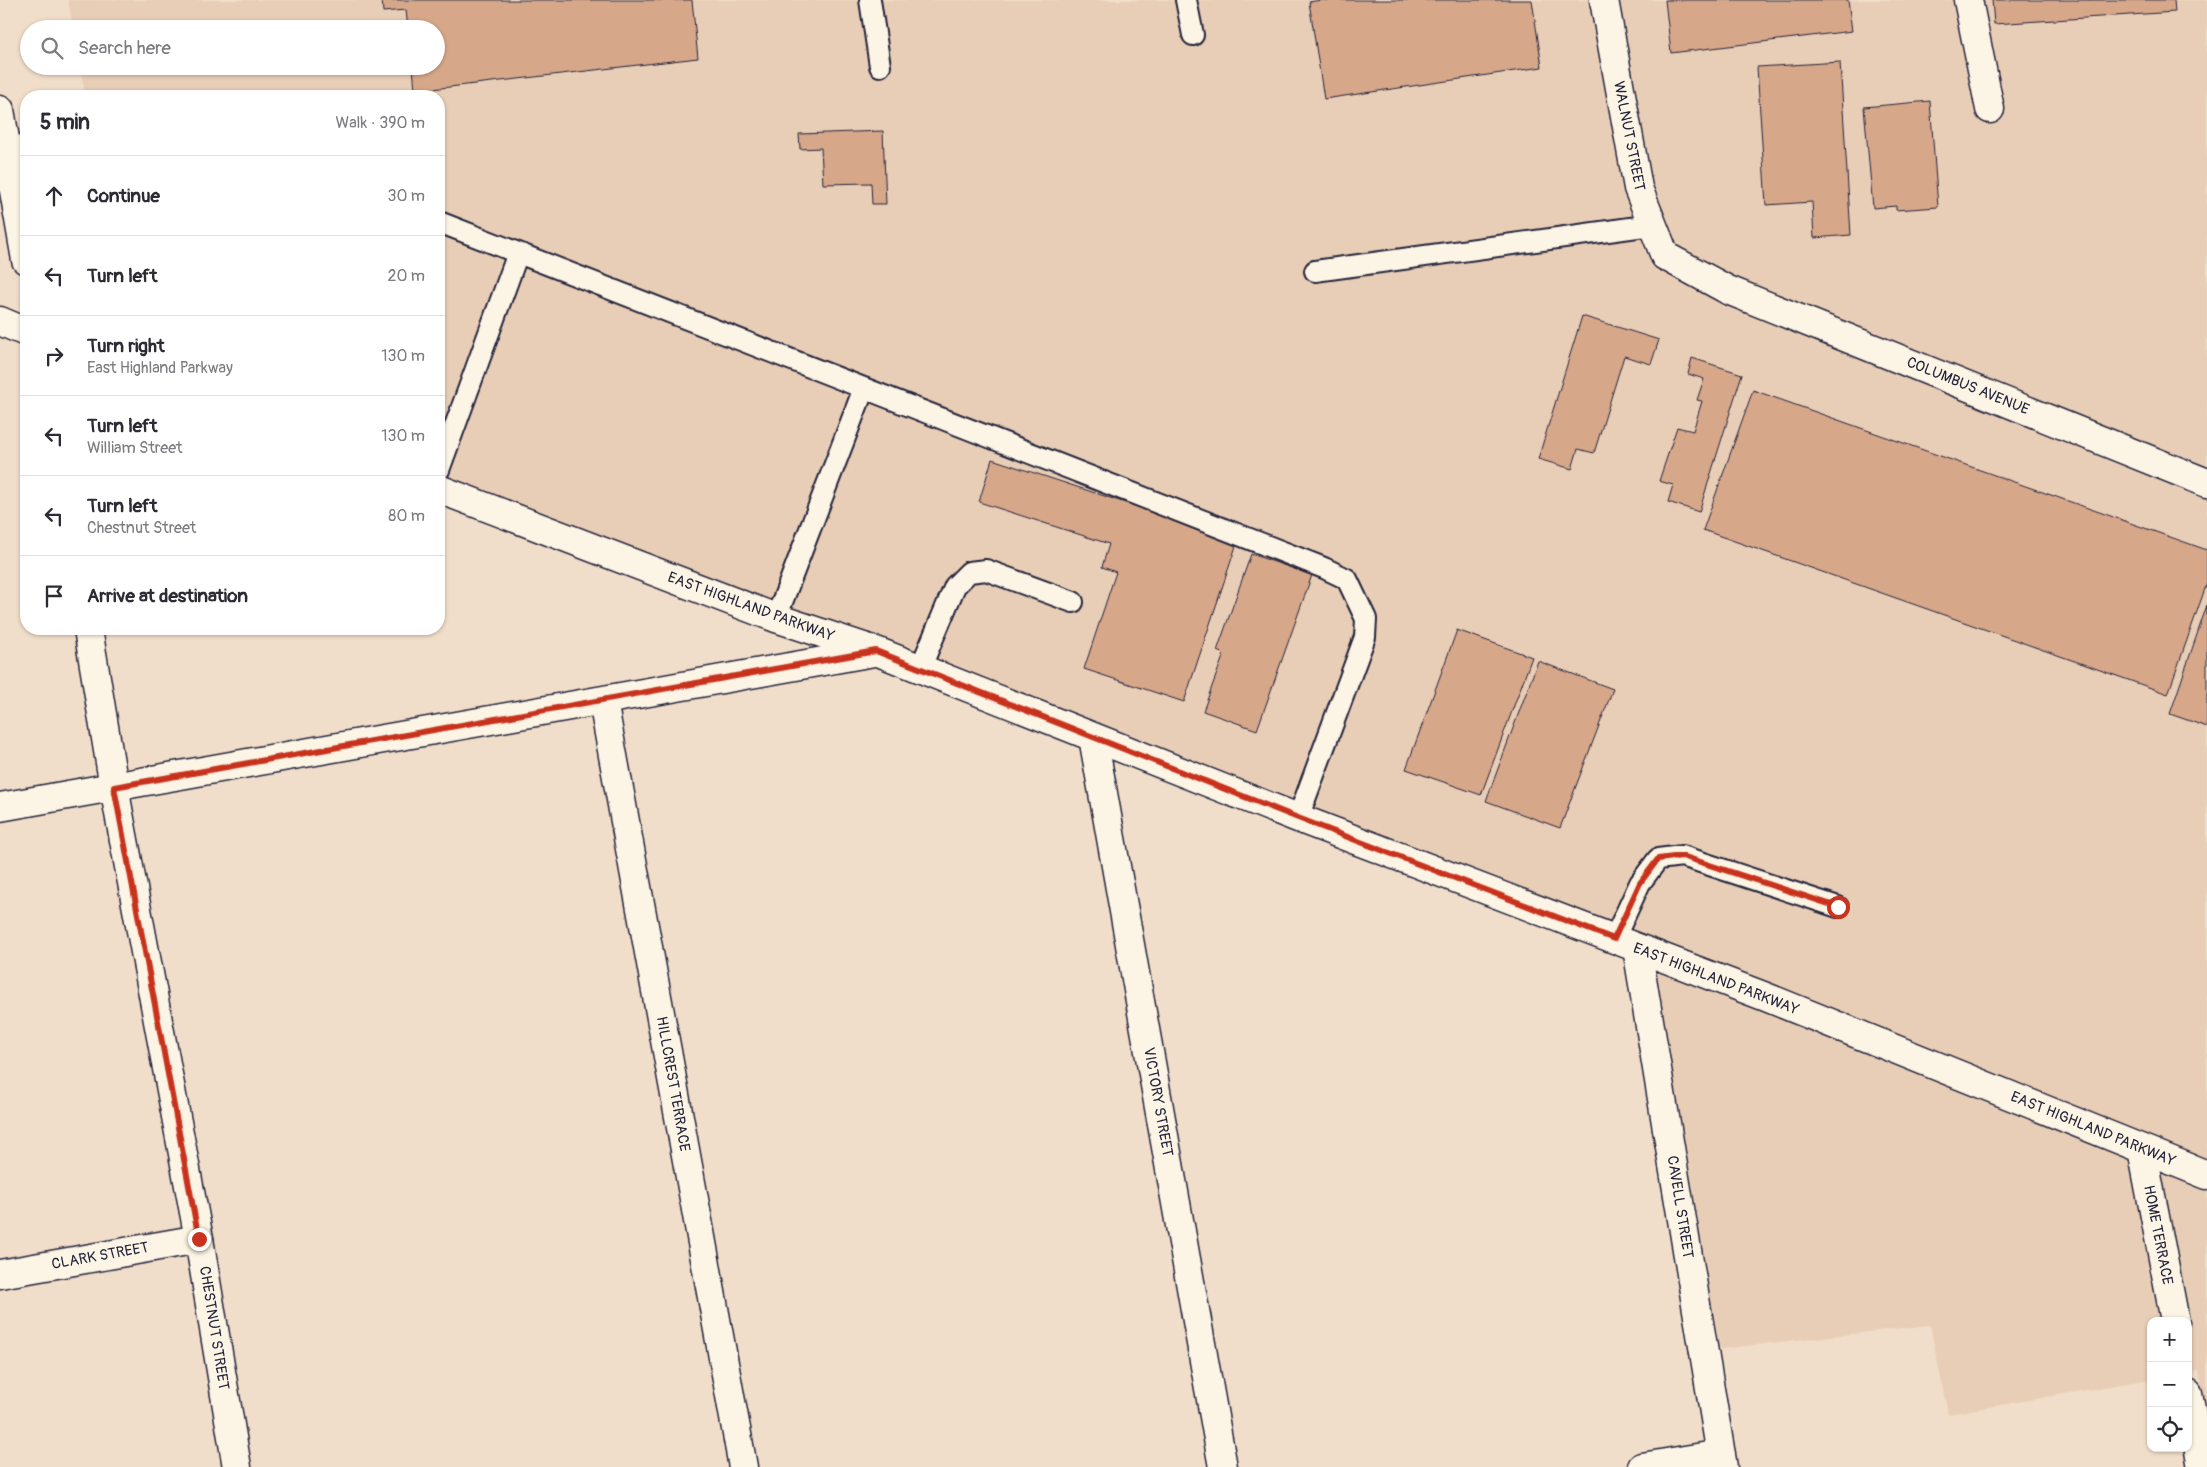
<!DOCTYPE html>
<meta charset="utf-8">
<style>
:root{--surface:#fff;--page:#f7f7f7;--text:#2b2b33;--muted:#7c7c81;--line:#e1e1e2}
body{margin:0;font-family:Pangolin,sans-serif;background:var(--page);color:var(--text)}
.controls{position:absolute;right:15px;bottom:15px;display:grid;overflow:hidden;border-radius:10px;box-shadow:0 1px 4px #0004}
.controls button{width:45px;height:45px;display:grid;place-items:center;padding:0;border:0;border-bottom:1px solid var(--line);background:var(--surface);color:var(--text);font:25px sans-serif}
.stop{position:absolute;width:15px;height:15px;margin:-11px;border:4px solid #c8321e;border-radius:50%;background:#fff}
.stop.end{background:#c8321e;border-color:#fff;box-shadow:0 1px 5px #0008}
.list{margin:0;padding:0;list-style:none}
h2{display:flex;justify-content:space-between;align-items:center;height:65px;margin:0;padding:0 20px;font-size:21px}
h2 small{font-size:16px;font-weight:400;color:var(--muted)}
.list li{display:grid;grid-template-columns:32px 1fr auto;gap:15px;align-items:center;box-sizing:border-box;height:80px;padding:0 20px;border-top:1px solid var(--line)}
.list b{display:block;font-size:19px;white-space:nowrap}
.list p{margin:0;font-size:16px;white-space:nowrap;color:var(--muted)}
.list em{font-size:16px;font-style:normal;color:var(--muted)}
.icon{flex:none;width:28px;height:28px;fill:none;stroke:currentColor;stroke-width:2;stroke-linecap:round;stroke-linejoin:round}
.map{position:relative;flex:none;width:2207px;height:1467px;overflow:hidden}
.search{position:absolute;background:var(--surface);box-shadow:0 1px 4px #0004;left:20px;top:20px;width:425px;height:55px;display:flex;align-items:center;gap:12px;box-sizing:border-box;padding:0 18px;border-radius:28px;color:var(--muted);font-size:19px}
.panel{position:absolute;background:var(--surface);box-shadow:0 1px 4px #0004;left:20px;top:90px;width:425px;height:545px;border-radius:20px}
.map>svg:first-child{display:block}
.built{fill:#e9ceb7}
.building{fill:#d7a78a;stroke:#22223b}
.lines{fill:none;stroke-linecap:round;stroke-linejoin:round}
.service-casing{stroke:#22223b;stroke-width:24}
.minor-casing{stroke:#22223b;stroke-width:31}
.tertiary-casing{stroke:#22223b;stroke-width:31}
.service{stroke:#fcf5e5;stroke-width:20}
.minor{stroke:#fcf5e5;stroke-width:28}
.tertiary{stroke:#fcf5e5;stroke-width:28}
.route{stroke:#c8321e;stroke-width:6}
.labels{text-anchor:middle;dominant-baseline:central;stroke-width:4;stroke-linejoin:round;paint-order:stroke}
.street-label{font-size:15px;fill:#22223b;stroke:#fcf5e5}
</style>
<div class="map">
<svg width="2207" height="1467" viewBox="0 0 2207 1467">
<rect width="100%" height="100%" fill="#f1deca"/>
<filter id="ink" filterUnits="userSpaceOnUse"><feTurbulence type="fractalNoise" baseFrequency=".02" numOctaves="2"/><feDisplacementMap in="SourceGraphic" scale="10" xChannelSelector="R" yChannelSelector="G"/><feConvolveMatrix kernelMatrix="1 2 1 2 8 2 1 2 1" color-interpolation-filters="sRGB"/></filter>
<g filter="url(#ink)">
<path class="built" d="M 68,0 L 2207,0 L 2207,1414 L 2199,1371 L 2188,1373 L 2188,1321 L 2151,1321 L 2151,1379 L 1948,1414 L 1930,1325 L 1720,1349 L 1654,959 L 439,479 L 439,96 L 85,96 L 80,66 L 436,66 L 436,29 L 73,29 Z"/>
<path class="building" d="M 382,0 L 692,0 L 698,58 L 415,91 L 413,66 L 436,66 L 436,29 L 408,29 L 406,10 L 383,12 Z
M 1321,0 L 1532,0 L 1542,67 L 1324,99 L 1309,2 Z
M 1665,0 L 1848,0 L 1852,31 L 1671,53 Z
M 1992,0 L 2174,0 L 2175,12 L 1994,24 Z
M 1840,62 L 1851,235 L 1814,238 L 1812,202 L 1766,205 L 1757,67 Z
M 1930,101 L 1938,207 L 1896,210 L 1896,206 L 1873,208 L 1864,107 Z
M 883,131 L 886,204 L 872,204 L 871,183 L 823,184 L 821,148 L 800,149 L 799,134 Z
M 1582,316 L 1659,340 L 1651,364 L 1624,356 L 1594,453 L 1578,449 L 1572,469 L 1538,459 Z
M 1692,358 L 1742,374 L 1699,512 L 1668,502 L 1673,485 L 1659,481 L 1677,427 L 1693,431 L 1702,401 L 1697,400 L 1704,379 L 1688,374 Z
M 1753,390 L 2207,550 L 2207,583 L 2168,694 L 1703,530 Z
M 992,459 L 1238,540 L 1184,702 L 1084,669 L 1116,572 L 1102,567 L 1109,544 L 979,502 Z
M 1251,554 L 1312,575 L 1257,730 L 1203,711 L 1224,654 L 1217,651 Z
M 2207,605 L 2207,727 L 2170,714 Z
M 1457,630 L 1532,657 L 1481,795 L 1406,769 Z
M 1538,661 L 1613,689 L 1560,828 L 1486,801 Z"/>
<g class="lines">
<g class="service-casing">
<path id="service" d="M 870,0 L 880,66
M 1186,0 L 1193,35
M 7,148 L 26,145
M 439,222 L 1324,568 L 1347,579 L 1366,619 L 1365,637 L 1298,818
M 1315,271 L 1652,225
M 439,470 L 518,253
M 776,618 L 864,388
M 920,669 L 955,586 L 969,572 L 986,570 L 1073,602
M 1614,939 L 1640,883 L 1658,859 L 1682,856 L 1838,907"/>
</g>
<g class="minor-casing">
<path id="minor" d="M 1604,0 L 1638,188 L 1665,256 L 1728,290 L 2207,483
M 1968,0 L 1990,109
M 0,321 L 26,332
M 439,489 L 776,618 L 876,651 L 1298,818 L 1766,997 L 2207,1175
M 603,701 L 743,1467
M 1093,737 L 1223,1467
M 0,807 L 874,652
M 1637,948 L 1723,1467
M 2142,1149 L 2175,1321
M 0,1274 L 199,1239
M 2188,1393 L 2202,1467
M 1642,1467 L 1721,1454"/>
</g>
<g class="tertiary-casing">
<path id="tertiary" d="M 0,110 L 26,260
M 88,629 L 114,787 L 199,1239 L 237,1467"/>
</g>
<use href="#service" class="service"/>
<use href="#minor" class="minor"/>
<use href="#tertiary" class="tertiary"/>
</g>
</g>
<g class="lines" filter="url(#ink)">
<path class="route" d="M 199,1239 L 114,787 L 876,651 L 1298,818 L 1614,939 L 1640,883 L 1658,859 L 1682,856 L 1838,907"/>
</g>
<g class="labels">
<g class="street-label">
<text transform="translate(1629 136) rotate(79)">WALNUT STREET</text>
<text transform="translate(1968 386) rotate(22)">COLUMBUS AVENUE</text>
<text transform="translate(751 607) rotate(20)">EAST HIGHLAND PARKWAY</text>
<text transform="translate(1716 979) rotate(21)">EAST HIGHLAND PARKWAY</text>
<text transform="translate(673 1084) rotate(80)">HILLCREST TERRACE</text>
<text transform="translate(1158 1102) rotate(80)">VICTORY STREET</text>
<text transform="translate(2093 1129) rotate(22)">EAST HIGHLAND PARKWAY</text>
<text transform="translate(1680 1207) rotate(81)">CAVELL STREET</text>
<text transform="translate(2158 1235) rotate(79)">HOME TERRACE</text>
<text transform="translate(100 1256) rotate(-10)">CLARK STREET</text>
<text transform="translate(214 1328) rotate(81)">CHESTNUT STREET</text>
</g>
</g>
</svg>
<div class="controls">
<button>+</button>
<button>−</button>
<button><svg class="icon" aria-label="locate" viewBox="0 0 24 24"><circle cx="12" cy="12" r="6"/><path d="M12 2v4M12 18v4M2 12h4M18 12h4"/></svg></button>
</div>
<div class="stop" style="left:1838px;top:907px"></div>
<div class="stop end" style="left:199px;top:1239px"></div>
<div class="search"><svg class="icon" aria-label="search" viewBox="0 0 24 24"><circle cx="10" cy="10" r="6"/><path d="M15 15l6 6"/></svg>Search here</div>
<section class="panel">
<h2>5 min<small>Walk · 390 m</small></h2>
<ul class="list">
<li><svg class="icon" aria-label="ahead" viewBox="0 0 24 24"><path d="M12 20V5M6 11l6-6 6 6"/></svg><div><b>Continue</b></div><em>30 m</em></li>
<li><svg class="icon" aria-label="left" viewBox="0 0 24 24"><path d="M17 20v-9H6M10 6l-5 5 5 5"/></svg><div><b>Turn left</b></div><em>20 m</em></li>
<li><svg class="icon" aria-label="right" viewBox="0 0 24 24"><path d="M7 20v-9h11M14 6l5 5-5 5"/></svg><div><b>Turn right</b><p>East Highland Parkway</p></div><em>130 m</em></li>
<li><svg class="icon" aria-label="left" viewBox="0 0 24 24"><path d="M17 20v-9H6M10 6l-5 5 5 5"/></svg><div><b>Turn left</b><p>William Street</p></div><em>130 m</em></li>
<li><svg class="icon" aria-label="left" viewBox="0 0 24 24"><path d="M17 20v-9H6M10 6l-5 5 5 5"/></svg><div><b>Turn left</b><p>Chestnut Street</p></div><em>80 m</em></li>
<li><svg class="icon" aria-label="arrive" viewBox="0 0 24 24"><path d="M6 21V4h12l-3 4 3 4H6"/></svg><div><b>Arrive at destination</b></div></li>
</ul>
</section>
</div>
